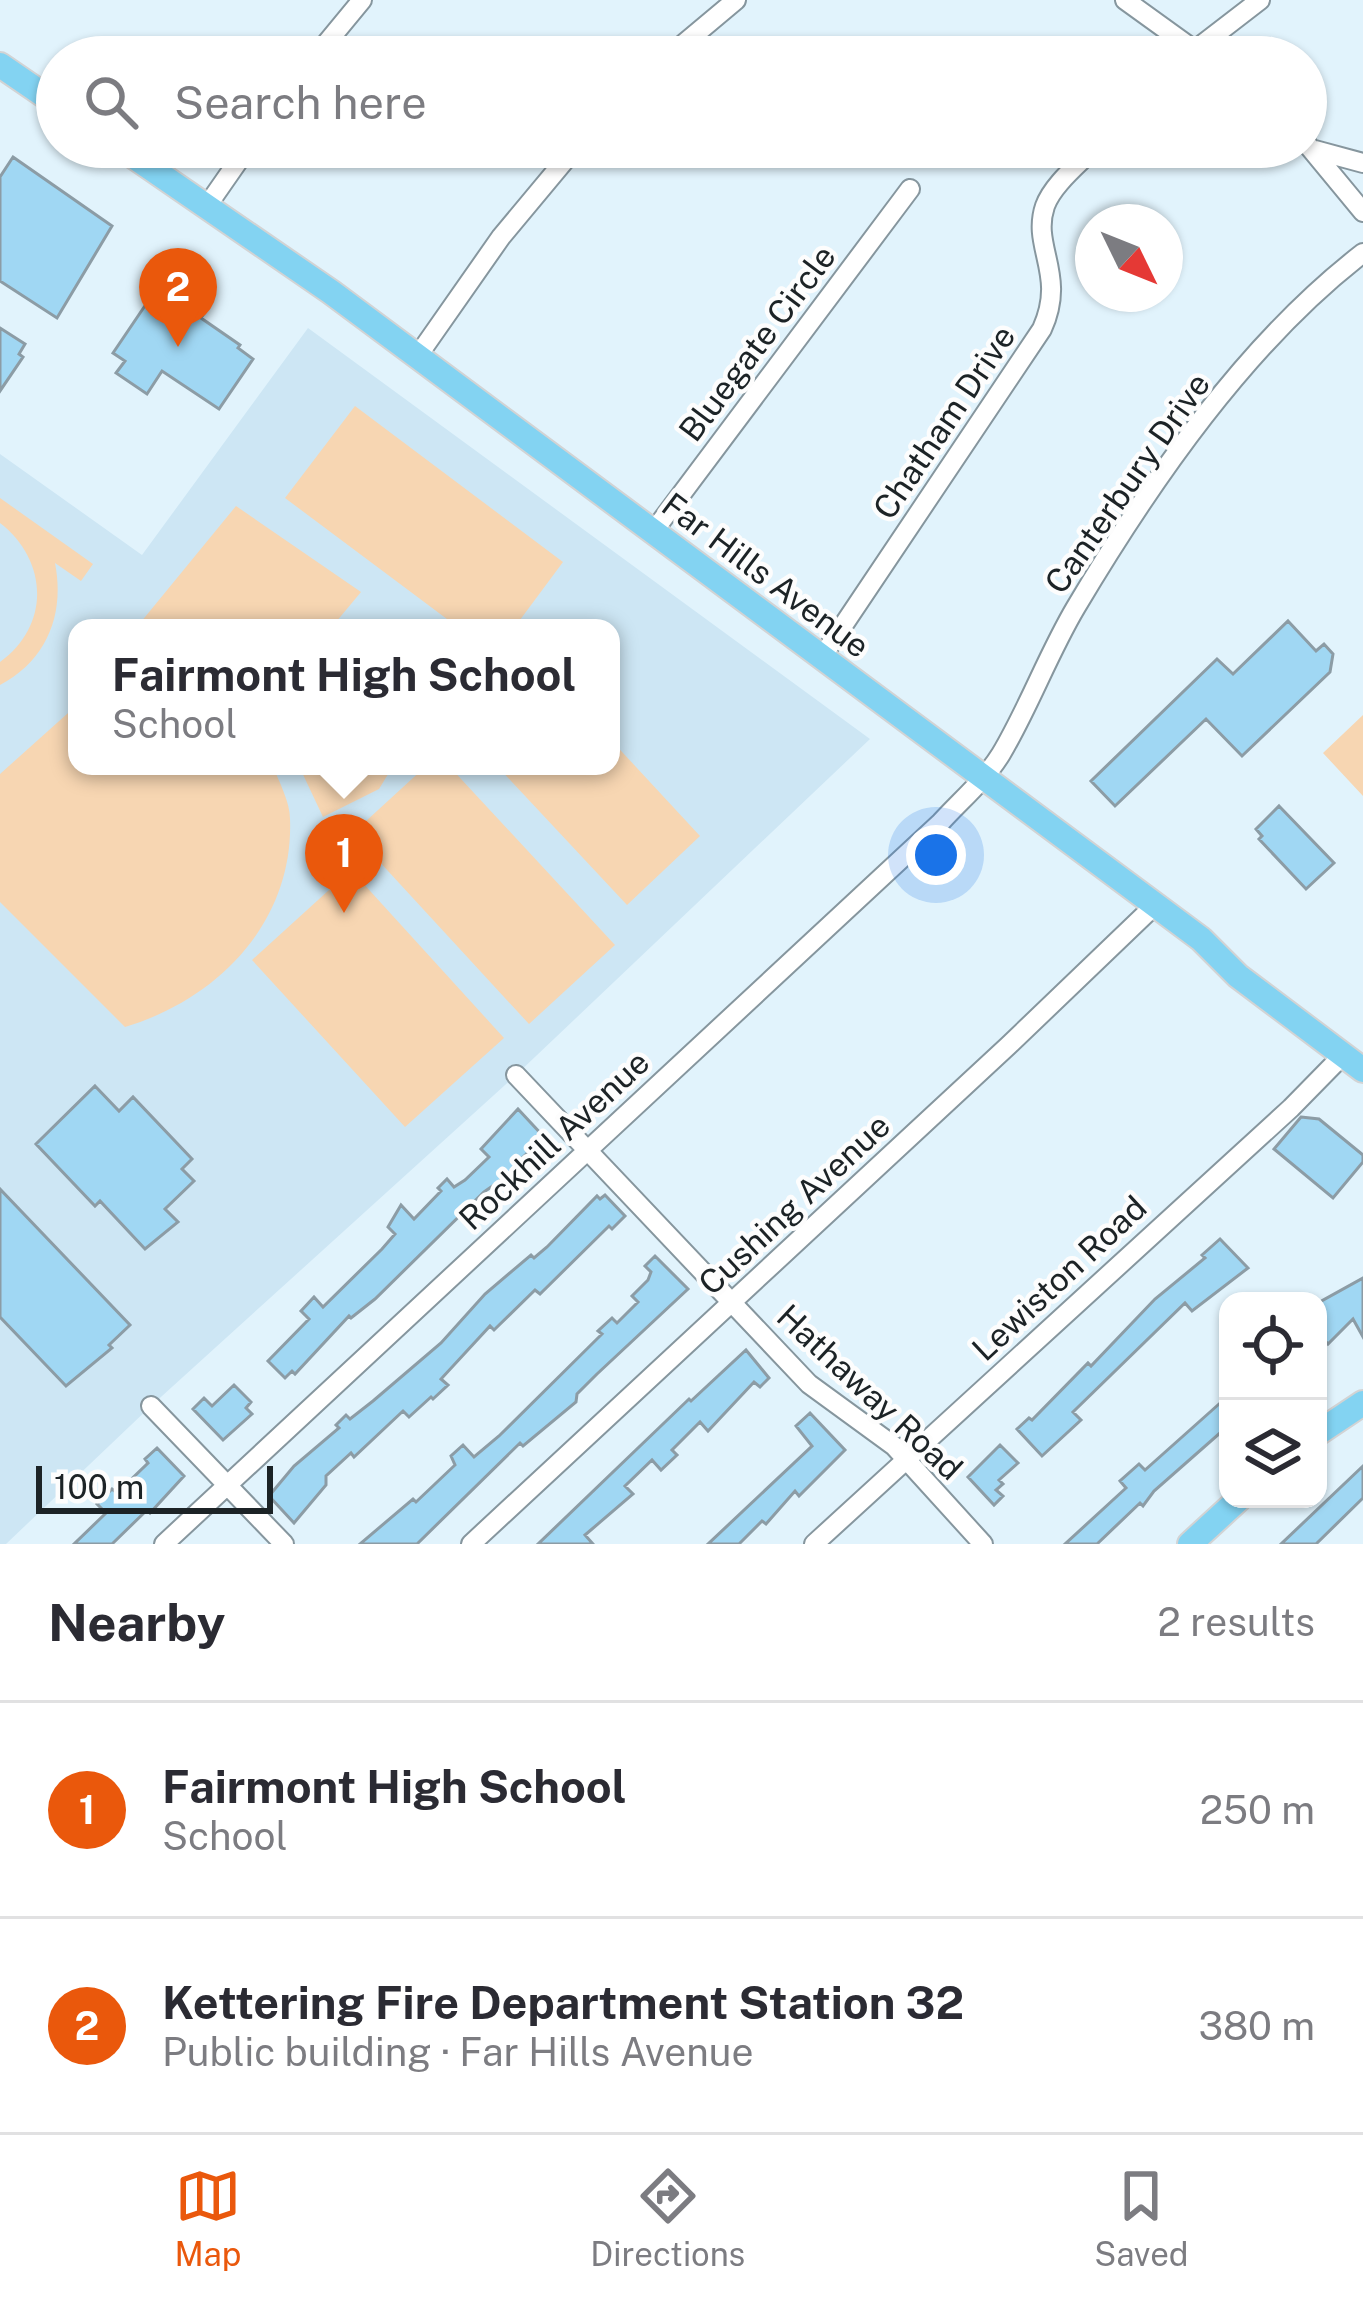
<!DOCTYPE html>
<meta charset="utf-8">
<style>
:root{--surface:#fff;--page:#f2f2f3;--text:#2b2b33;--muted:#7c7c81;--line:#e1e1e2;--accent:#ea580c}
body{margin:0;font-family:"Public Sans",sans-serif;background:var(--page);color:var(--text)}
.controls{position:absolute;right:36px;bottom:36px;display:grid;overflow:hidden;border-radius:24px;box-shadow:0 3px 9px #0004}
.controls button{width:108px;height:108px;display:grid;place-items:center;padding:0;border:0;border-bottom:3px solid var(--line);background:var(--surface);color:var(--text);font:60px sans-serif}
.compass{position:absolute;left:1075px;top:204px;width:108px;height:108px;border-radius:50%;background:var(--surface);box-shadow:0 3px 9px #0004;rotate:133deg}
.scale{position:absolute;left:36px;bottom:30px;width:237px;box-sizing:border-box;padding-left:12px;border:6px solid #1c2326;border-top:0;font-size:33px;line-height:42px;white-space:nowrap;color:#1c2326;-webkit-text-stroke:9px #fdfdfd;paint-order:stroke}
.you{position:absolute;left:936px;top:855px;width:42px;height:42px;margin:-30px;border:9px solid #fff;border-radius:50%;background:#1a73e8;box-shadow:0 0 0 18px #1a73e833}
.badge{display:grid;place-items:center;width:78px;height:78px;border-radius:50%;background:var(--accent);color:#fff;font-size:39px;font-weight:700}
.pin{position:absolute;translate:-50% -99px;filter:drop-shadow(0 3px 6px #0008)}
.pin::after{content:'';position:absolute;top:63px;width:42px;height:36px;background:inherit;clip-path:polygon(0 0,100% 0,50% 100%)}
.popup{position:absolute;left:68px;top:619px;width:552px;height:156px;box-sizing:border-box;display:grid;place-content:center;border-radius:24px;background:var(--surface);filter:drop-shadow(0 3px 9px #0005);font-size:39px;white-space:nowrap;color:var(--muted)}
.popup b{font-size:45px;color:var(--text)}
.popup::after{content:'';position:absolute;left:50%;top:100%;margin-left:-24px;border:24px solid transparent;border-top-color:var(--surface)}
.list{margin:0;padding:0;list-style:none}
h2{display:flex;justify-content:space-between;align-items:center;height:156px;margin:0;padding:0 48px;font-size:51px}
h2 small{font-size:39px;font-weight:400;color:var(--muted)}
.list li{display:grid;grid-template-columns:78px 1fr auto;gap:36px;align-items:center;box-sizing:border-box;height:216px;padding:0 48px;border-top:3px solid var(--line)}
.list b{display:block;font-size:45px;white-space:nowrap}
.list p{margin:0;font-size:39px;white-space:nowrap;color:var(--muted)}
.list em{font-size:39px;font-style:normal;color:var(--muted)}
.icon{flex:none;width:66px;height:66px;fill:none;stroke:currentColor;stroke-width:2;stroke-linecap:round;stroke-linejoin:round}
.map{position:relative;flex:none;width:1363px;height:1544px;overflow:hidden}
.search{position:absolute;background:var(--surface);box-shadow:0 3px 9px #0004;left:36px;right:36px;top:36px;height:132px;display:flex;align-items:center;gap:30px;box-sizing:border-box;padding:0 42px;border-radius:66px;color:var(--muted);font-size:45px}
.sheet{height:588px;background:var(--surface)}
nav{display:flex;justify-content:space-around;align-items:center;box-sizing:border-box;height:168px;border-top:3px solid var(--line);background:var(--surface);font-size:33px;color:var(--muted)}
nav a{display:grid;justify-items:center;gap:6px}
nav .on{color:var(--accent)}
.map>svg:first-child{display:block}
.built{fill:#cde6f4;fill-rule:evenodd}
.green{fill:#f7d6b2}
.building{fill:#a0d7f3;stroke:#8c9ca5;stroke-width:3}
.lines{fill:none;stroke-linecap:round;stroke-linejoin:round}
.minor-casing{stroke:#86969e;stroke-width:22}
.major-casing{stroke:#d2d3d4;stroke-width:28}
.minor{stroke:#fff;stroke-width:18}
.major{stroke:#83d3f2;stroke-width:24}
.labels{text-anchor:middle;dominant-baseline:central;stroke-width:9;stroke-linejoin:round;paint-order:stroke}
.street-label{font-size:33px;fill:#1c2326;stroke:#fdfdfd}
</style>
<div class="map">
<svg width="1363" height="1544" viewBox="0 0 1363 1544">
<rect width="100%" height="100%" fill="#e1f3fc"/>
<path class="built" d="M 308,328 L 870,739 L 516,1075 L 151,1406 L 6,1544 L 0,1544 L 0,454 L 142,555 ZM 77,628 L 611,628 L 611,766 L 77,766 Z"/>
<path class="green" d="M 355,406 L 563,562 L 514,628 L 459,628 L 285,498 Z
M 0,498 L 93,564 L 81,581 L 55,563 C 65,614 47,660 0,685 L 0,662 C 51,625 48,560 0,523 Z
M 236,506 L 361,592 L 331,628 L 136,628 Z
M 77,705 L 77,766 L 273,766 C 279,782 290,802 290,819 C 294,921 219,999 125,1027 L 0,902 L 0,774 Z
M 1363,715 L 1363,796 L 1323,753 Z
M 611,740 L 700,836 L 627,905 L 497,766 L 611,766 Z
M 299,766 L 393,766 L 379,789 L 323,817 Z
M 426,766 L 449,766 L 615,945 L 529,1024 L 353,833 Z
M 351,870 L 504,1038 L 405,1127 L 252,960 Z"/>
<path class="building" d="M 13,157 L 112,226 L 57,318 L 0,281 L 0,177 Z
M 169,283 L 201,304 L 196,310 L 203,315 L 201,318 L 240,345 L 238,348 L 253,359 L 219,409 L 162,371 L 147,394 L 116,373 L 125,361 L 113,353 L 159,285 L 165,289 Z
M 0,328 L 25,344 L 19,354 L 23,357 L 0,391 Z
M 1288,621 L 1316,651 L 1324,644 L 1333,654 L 1330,672 L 1242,756 L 1206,719 L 1115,806 L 1091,781 L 1217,659 L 1233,674 Z
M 1279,806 L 1334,863 L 1306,889 L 1259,839 L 1262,836 L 1256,829 Z
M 95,1086 L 119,1111 L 133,1097 L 192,1159 L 182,1169 L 194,1181 L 165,1209 L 178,1222 L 145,1249 L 100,1201 L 95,1206 L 36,1144 Z
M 518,1109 L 544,1137 L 520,1160 L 524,1164 L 484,1192 L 375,1299 L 351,1318 L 349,1316 L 295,1374 L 292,1371 L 285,1378 L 268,1361 L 309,1319 L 301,1311 L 314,1297 L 323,1307 L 382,1249 L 395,1234 L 388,1227 L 401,1205 L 414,1219 L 441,1191 L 438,1188 L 447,1179 L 454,1187 L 465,1180 L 489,1157 L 481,1149 Z
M 1301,1117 L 1319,1119 L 1363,1155 L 1363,1162 L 1333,1198 L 1274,1149 Z
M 0,1189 L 130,1325 L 109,1345 L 112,1348 L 66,1386 L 0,1317 Z
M 605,1195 L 625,1216 L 612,1229 L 609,1226 L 540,1294 L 535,1290 L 494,1330 L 490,1326 L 441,1379 L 448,1385 L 433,1399 L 431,1397 L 409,1417 L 403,1411 L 354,1457 L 351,1453 L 326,1476 L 326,1485 L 294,1523 L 269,1496 L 294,1466 L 339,1428 L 336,1425 L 346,1415 L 350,1419 L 373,1401 L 441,1343 L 485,1294 L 531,1255 L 534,1258 L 547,1247 L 597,1196 L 600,1199 Z
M 1220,1239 L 1248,1268 L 1192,1311 L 1185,1303 L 1073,1412 L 1081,1420 L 1042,1456 L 1017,1429 L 1029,1418 L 1032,1420 L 1088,1363 L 1091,1366 L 1155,1299 L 1205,1258 L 1202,1255 Z
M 655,1256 L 688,1289 L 597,1374 L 577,1394 L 576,1402 L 523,1446 L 520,1443 L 417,1544 L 360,1544 L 413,1499 L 416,1502 L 455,1465 L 451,1456 L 463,1445 L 474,1457 L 499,1436 L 602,1334 L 598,1331 L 612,1318 L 617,1323 L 638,1302 L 632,1296 L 648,1280 L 651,1272 L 645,1266 Z
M 1363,1278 L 1363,1337 L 1353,1319 L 1328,1344 L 1318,1333 L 1318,1303 Z
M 746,1350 L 769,1378 L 760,1387 L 754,1382 L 708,1431 L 700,1422 L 672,1450 L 677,1455 L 661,1470 L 652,1460 L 625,1486 L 633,1494 L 585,1535 L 593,1544 L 538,1544 L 689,1399 L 691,1401 Z
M 234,1385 L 251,1402 L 246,1408 L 252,1414 L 223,1440 L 193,1409 L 204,1398 L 212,1406 Z
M 1228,1396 L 1228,1426 L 1154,1491 L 1143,1506 L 1140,1503 L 1097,1544 L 1065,1544 L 1126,1488 L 1120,1481 L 1139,1464 L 1145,1470 Z
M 810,1413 L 845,1450 L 799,1496 L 795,1491 L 766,1524 L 762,1521 L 739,1544 L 708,1544 L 812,1446 L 796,1426 Z
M 1000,1445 L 1018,1463 L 999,1480 L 1003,1484 L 996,1490 L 1003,1496 L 994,1505 L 968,1477 Z
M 157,1448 L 184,1476 L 150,1513 L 147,1510 L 112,1544 L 74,1544 L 106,1513 L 97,1504 L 112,1489 L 117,1493 L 148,1463 L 145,1459 Z
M 1363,1466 L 1363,1498 L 1316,1544 L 1281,1544 Z"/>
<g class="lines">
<g class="minor-casing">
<path id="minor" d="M 1125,0 L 1204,57
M 1190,54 L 1260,0
M 315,57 L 362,0
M 668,57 L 736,0
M 1306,143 L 1363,212
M 1315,150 L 1363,163
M 207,206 L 248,147
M 417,357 L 501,237 L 576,147
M 653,532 L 910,189
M 822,657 L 1042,329 C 1067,274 1031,247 1045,206 C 1053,184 1079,164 1095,147
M 516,1075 L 809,1384 L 894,1446 L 983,1544
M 151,1406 L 284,1544
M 164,1544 L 941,822 C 961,800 985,780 1001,754 C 1029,707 1048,654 1076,607 C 1151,481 1246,343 1363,253
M 471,1544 L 1009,1045 L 1155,905
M 814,1544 L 1291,1108 L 1343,1055"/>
</g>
<g class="major-casing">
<path id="major" d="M 0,65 L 57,104
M 120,147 L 331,292 L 1201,939 L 1238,976 L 1363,1070
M 1318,1433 L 1363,1403
M 1190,1544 L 1239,1499"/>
</g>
<use href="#minor" class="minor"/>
<use href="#major" class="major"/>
</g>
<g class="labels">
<g class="street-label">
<text transform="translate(757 343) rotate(-53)">Bluegate Circle</text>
<text transform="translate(944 422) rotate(-56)">Chatham Drive</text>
<text transform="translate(1127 483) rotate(-55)">Canterbury Drive</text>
<text transform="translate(766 575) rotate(37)">Far Hills Avenue</text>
<text transform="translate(554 1140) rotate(-43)">Rockhill Avenue</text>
<text transform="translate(794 1204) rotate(-43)">Cushing Avenue</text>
<text transform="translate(1059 1278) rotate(-43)">Lewiston Road</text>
<text transform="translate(870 1392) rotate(43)">Hathaway Road</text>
</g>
</g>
</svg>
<div class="controls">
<button><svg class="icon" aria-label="locate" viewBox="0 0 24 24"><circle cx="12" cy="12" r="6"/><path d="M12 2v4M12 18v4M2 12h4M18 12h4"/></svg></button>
<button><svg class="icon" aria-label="layers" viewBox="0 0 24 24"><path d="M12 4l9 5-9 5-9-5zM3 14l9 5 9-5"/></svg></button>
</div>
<svg class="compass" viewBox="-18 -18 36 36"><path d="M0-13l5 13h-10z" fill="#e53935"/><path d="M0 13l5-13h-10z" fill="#7c7c81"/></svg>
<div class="scale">100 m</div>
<div class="you"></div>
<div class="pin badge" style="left:344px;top:913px">1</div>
<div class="popup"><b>Fairmont High School</b>School</div>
<div class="pin badge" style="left:178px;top:347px">2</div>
<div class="search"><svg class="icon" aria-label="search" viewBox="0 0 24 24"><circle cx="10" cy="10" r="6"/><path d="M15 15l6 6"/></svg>Search here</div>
</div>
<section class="sheet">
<h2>Nearby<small>2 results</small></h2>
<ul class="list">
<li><span class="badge">1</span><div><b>Fairmont High School</b><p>School</p></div><em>250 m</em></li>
<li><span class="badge">2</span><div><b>Kettering Fire Department Station 32</b><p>Public building · Far Hills Avenue</p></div><em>380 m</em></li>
</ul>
</section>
<nav>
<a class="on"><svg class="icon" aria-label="map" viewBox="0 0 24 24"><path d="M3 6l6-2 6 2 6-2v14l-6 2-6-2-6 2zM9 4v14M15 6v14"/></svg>Map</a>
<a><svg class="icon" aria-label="directions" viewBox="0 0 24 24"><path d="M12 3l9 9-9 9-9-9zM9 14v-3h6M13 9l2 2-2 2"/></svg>Directions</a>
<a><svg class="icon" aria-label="saved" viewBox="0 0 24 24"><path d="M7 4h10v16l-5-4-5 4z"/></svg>Saved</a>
</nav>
